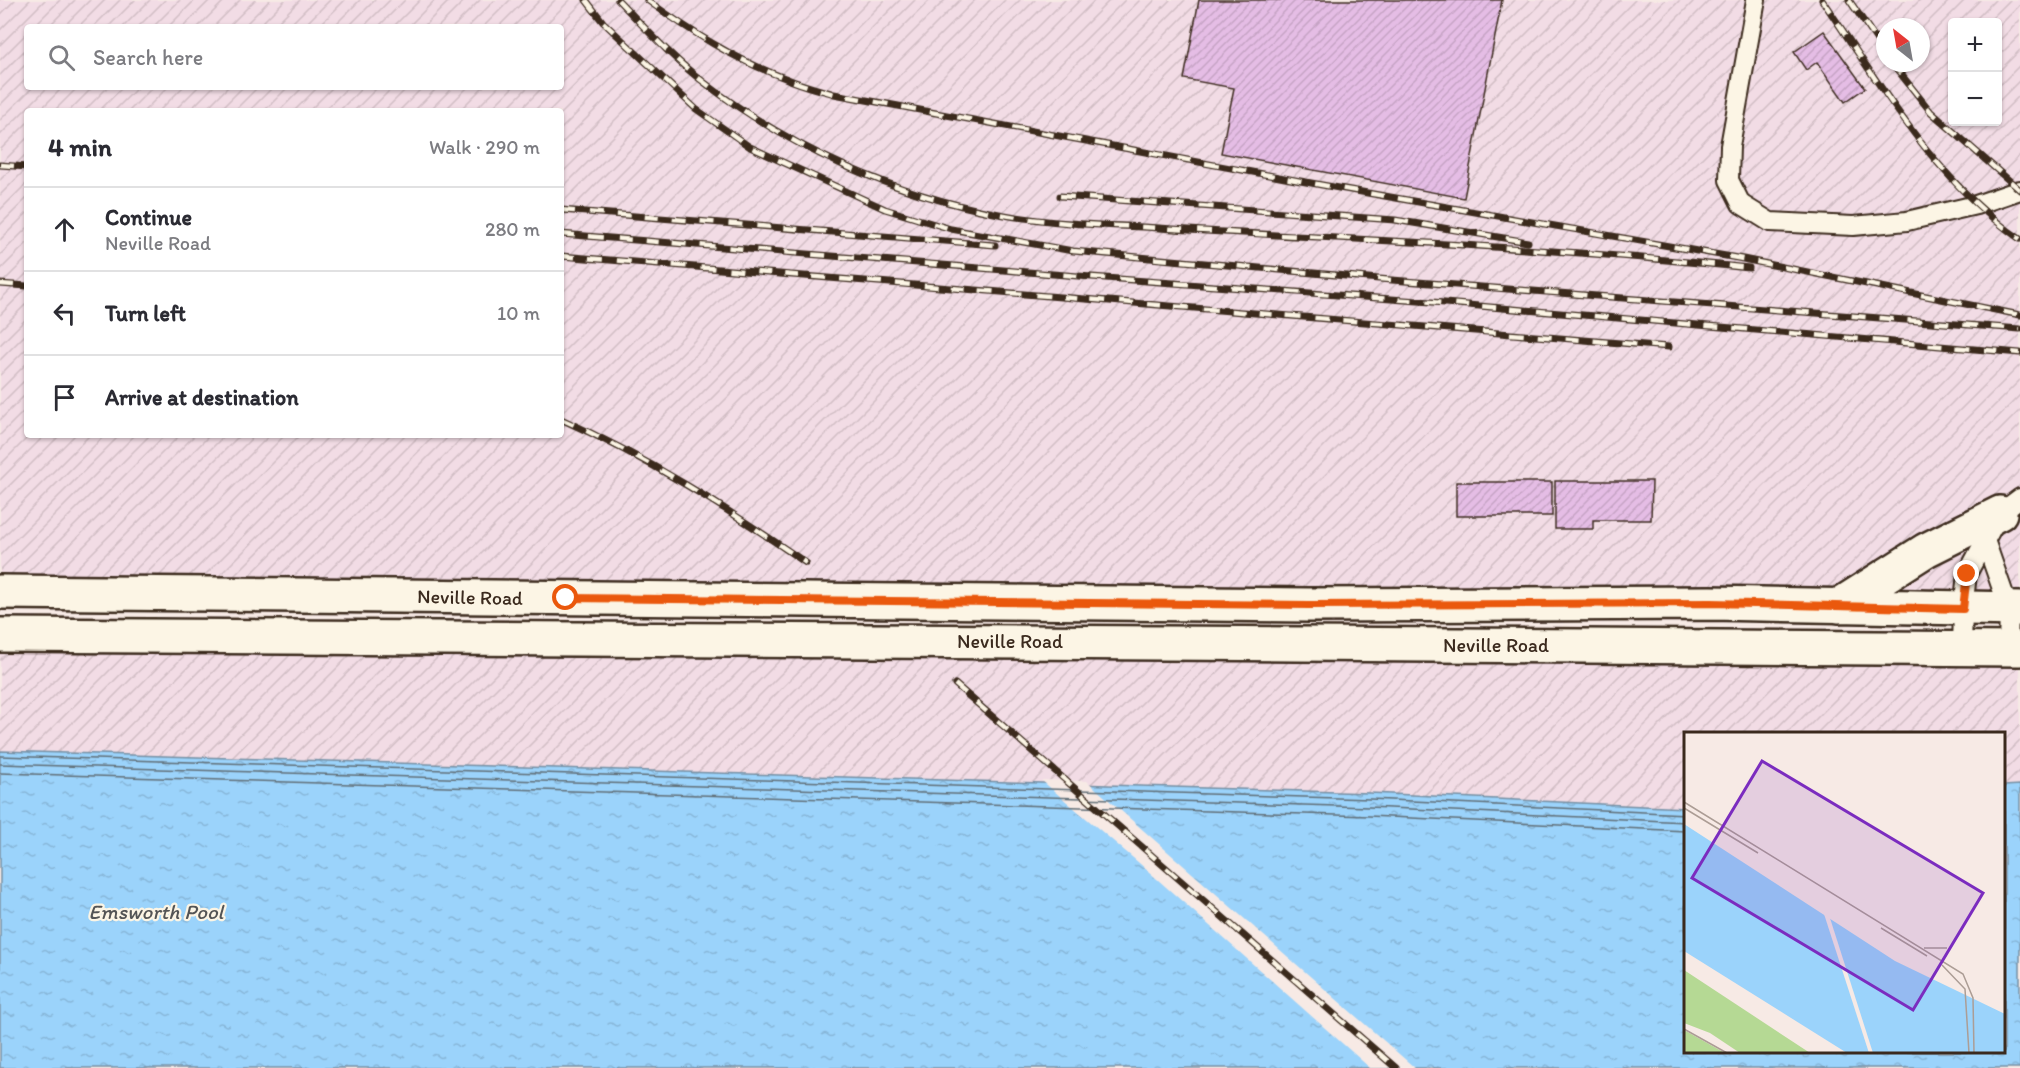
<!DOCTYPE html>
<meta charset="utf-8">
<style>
:root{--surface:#fff;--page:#f7f7f7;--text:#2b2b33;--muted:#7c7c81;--line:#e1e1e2}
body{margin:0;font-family:Itim,sans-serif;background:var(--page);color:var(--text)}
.controls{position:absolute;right:18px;top:18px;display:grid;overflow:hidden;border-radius:6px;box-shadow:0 2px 4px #0004}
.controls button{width:54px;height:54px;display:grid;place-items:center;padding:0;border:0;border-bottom:2px solid var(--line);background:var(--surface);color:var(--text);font:30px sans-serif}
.compass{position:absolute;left:1876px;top:18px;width:54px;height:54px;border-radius:50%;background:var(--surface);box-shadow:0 2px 4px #0004;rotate:329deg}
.stop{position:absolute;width:18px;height:18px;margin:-14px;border:4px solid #ea580c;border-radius:50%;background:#fff}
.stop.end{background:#ea580c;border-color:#fff;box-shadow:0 2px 6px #0008}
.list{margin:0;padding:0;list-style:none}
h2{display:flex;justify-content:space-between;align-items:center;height:78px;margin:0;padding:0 24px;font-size:26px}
h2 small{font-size:20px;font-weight:400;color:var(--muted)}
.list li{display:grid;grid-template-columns:39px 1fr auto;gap:18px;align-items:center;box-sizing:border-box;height:84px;padding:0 24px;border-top:2px solid var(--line)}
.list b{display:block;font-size:22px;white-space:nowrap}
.list p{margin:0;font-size:20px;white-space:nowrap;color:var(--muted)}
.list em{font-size:20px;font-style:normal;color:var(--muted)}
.icon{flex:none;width:33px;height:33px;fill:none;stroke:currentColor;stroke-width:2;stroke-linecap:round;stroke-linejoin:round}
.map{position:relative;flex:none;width:2020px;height:1068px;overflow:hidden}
.search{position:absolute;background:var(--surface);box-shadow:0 2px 4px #0004;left:24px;top:24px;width:540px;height:66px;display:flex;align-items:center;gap:15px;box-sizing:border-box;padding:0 21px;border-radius:6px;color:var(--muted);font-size:22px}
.panel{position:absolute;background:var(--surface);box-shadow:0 2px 4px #0004;left:24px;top:108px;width:540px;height:330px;border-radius:6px}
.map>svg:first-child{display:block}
.industrial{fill:url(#industrial-furrows);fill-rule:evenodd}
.water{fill:url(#water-ripples);stroke:#758fa3;stroke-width:1.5}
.pier{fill:#f7eae5}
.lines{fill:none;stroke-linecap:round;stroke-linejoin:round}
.shore{stroke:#616e76;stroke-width:1.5}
.building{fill:url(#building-hatch);stroke:#3b2a1e;stroke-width:1.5}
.service-casing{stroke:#3b2a1e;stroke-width:22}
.secondary-casing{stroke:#3b2a1e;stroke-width:38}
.service{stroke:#fcf5e5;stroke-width:18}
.secondary{stroke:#fcf5e5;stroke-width:33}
.rail-casing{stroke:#3b2a1e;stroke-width:7}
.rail{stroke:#fcf5e5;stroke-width:4.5;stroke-dasharray:14;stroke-linecap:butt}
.route{stroke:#ea580c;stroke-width:8}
.labels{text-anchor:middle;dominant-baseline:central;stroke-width:4.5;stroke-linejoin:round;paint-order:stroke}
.street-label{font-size:20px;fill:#3b2a1e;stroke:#fcf5e5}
.water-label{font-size:21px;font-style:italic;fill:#535455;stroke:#fcf5e5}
.inset-road{fill:none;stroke:#ac9d95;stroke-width:1.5}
.view{fill:#7b2cbf;fill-opacity:0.15;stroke:#7b2cbf;stroke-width:3}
.inset-edge{fill:none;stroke:#3b2a1e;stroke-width:3}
</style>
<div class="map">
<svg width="2020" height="1068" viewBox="0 0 2020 1068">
<defs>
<pattern id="industrial-furrows" width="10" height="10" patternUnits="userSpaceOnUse" patternTransform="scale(1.5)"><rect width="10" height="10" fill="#f2dce5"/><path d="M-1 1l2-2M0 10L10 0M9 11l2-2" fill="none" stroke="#d0bdc4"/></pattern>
<pattern id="water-ripples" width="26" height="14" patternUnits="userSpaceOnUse" patternTransform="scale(1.5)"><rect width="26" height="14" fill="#9bd3fb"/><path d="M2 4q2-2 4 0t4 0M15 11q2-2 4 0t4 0" fill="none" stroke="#86b5d7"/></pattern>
<pattern id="building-hatch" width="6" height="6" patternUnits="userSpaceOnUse" patternTransform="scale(1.5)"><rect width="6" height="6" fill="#e5bde5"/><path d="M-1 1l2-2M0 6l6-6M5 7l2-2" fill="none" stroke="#c5a3c4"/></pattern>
</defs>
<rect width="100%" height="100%" fill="#f7eae5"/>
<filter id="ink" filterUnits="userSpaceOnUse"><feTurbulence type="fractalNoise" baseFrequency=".0167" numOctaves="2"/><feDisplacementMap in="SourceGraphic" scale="12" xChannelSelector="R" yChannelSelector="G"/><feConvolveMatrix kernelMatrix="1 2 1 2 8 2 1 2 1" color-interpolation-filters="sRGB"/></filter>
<g filter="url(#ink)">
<path class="industrial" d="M 0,0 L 2020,0 L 2020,609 L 0,592 ZM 1952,22 L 1998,22 L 1998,122 L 1952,122 ZM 27,27 L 561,27 L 561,87 L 27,87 ZM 1885,27 L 1921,27 L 1921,63 L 1885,63 ZM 27,111 L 561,111 L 561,435 L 27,435 Z
M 0,635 L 2020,649 L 2020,785 L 2004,786 L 2004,734 L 1686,734 L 1685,808 L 1370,793 L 0,751 Z"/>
<path class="water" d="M 0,751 L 1370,793 L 1685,808 L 1686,1052 L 2004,1052 L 2004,786 L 2020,785 L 2020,1068 L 0,1068 Z"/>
<path class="pier" d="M 1041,780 L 1087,781 L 1415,1068 L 1370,1068 L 1139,863 Z"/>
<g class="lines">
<path class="shore" d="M 0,756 L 1370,799 L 1686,814
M 0,764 L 1369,807 L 1686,822
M 0,773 L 1369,816 L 1686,831"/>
</g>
<path class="building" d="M 1199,0 L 1502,0 L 1464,198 L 1221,153 L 1234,88 L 1184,79 Z
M 1824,31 L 1865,88 L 1845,102 L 1817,62 L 1806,70 L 1794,52 Z
M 1555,481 L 1652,481 L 1651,520 L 1593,520 L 1593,529 L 1555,529 Z
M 1456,482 L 1552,482 L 1552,516 L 1456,516 Z"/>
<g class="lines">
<g class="service-casing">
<path id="service" d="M 1756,0 L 1730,146 L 1729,180 L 1741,204 L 1770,222 L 1853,226 L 1907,221 L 1976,205 L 2020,190
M 1986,543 L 2009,609 L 2008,649
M 1962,648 L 1963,609 L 1967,574 L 2000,513 L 2020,498"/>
</g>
<g class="secondary-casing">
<path id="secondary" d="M 0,592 L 1309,605 L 1711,603 L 2020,609
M 1838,606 L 1926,550 L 2000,513
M 0,635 L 2020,649"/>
</g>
<use href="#service" class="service"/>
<use href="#secondary" class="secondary"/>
<g class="rail-casing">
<path id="rail" d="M 586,0 L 603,22 L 696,109 L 750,147 L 885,209 L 951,229 L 1073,251 L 1379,279 L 2020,329
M 618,0 C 646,29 673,59 705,83 C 791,149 893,194 999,214 C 1046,223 1095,225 1143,227 C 1201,231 1259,234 1317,237 C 1461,244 1605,253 1749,268
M 647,0 C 690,31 735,60 785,78 C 801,85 817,89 834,94 L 1322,185 L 1743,259 L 2020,315
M 1822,0 C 1881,85 1934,180 2020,239
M 1849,0 L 1885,52
M 1892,63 L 1931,112 L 2020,190
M 0,165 L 27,167
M 1060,196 L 1395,220 L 1528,242
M 561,210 L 995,245
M 561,234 L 1078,276 L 1445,303 L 2020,353
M 561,256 L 1669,347
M 0,284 L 27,286
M 561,419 C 648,458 728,509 806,563
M 955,684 L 1396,1068"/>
</g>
<use href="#rail" class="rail"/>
</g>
</g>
<g class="lines" filter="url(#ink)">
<path class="route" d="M 566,598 L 1309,605 L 1711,603 L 1963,609 L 1967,574"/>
</g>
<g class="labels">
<g class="street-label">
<text transform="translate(470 597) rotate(1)">Neville Road</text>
<text x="1010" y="641">Neville Road</text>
<text x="1496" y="645">Neville Road</text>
</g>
<g class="water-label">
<text x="156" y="911">Emsworth Pool</text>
</g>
</g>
<g transform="translate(1684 732)">
<rect width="321" height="321" fill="#f7eae5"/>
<path d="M 0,238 L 120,317 L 126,321 L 56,321 L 26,301 L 0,291 ZM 0,298 L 41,321 L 0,321 Z" fill="#b5d994"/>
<path d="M 0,92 L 211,229 L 321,282 L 321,321 L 163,321 L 0,219 Z" fill="#9bd3fb"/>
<path d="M 140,182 L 145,183 L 189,321 L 185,321 Z" fill="#f7eae5"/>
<path class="inset-road" d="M 0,70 L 279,242 L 289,266 L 290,321M 0,76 L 74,121M 197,196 L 243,224M 240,216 L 263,216M 258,233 L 281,257 L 285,321M 0,297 L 43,321"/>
<path class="view" d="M 78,29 L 299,161 L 229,278 L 8,146 Z"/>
<rect width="321" height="321" class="inset-edge"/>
</g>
</svg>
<div class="controls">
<button>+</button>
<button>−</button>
</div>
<svg class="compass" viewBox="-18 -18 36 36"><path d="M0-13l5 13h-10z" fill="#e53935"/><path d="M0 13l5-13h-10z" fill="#7c7c81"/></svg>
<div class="stop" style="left:566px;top:598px"></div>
<div class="stop end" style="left:1967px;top:574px"></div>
<div class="search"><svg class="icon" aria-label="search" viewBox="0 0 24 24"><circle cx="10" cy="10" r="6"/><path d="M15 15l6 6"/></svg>Search here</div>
<section class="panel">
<h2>4 min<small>Walk · 290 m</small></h2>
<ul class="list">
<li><svg class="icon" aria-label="ahead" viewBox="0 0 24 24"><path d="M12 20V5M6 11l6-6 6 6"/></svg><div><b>Continue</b><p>Neville Road</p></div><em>280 m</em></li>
<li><svg class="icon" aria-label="left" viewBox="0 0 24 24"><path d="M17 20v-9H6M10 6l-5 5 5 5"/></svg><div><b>Turn left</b></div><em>10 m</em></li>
<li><svg class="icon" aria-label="arrive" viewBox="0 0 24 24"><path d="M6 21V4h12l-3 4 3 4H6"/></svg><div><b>Arrive at destination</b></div></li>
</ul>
</section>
</div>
